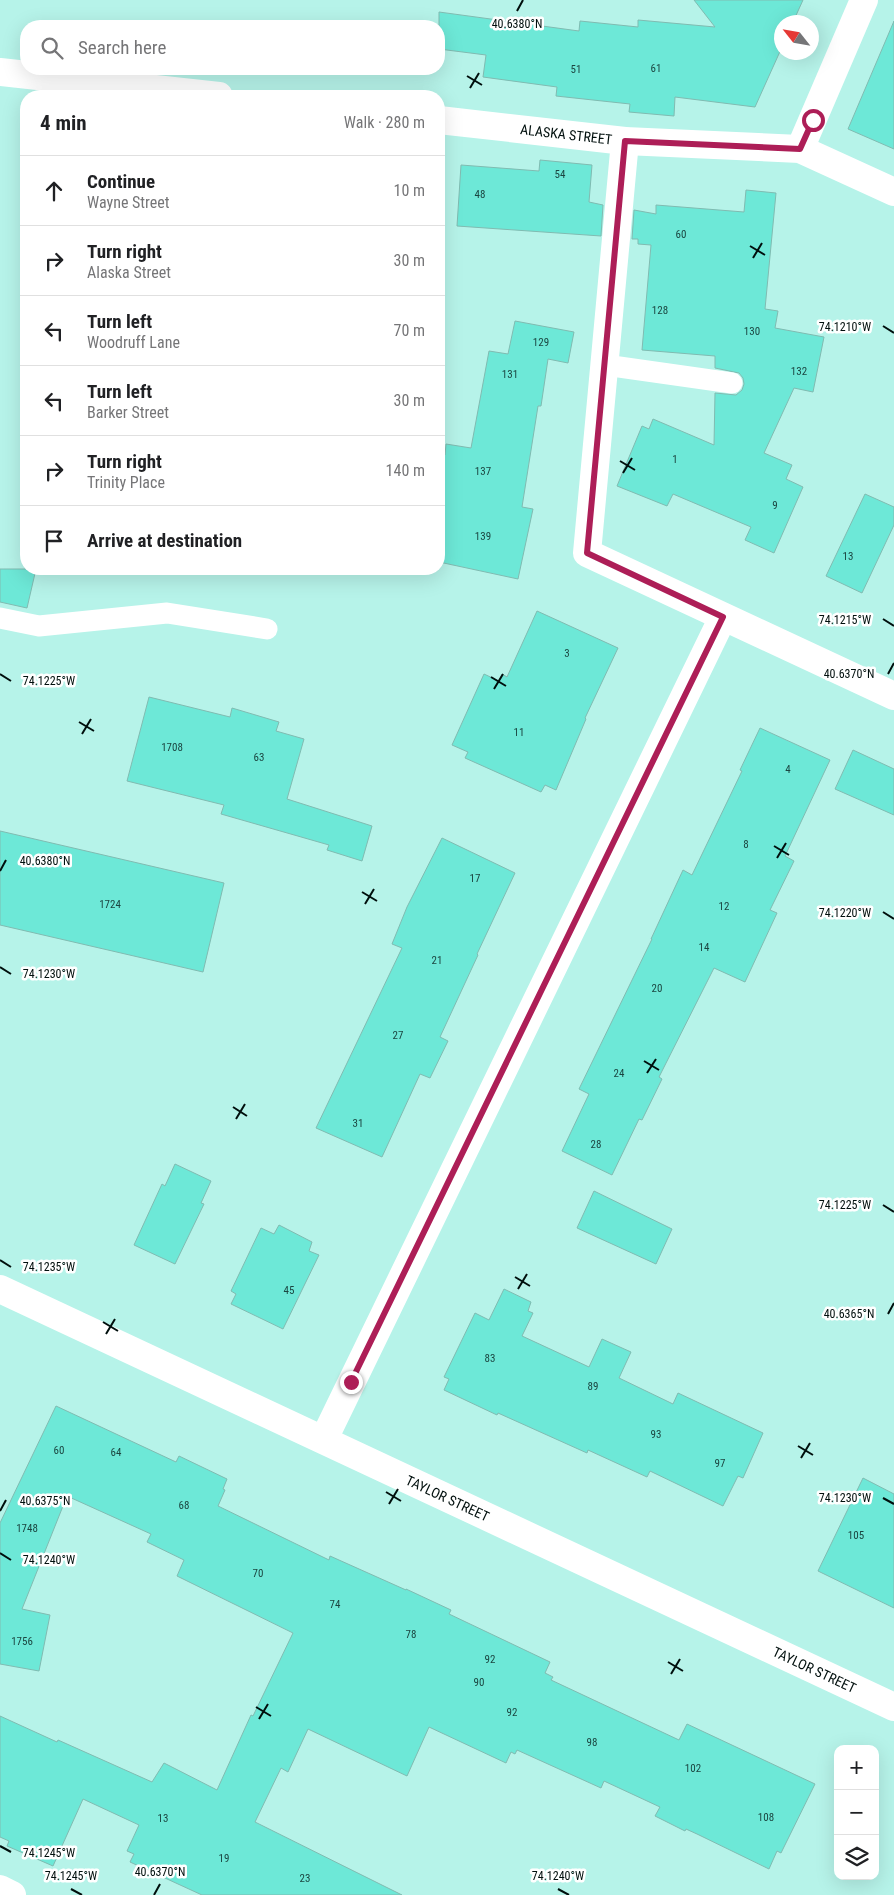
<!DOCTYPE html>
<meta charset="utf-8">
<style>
:root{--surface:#fff;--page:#f6f6f6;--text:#202124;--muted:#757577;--line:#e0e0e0}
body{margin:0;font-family:"Roboto Condensed",sans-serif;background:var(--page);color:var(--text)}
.controls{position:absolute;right:15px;bottom:15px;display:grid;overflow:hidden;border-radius:10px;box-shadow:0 5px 20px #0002}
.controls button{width:45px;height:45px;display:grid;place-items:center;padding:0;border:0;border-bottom:1px solid var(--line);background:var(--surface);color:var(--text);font:25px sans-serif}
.compass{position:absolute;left:774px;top:15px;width:45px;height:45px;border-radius:50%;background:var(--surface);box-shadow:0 5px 20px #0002;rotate:301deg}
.stop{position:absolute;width:15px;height:15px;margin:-11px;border:4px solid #ad1e57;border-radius:50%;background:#fff}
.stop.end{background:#ad1e57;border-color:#fff;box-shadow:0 1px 5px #0008}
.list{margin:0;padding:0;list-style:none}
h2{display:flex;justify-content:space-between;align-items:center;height:65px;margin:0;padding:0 20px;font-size:21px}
h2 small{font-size:16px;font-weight:400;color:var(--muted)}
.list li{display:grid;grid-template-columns:32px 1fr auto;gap:15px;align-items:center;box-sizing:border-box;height:70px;padding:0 20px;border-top:1px solid var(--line)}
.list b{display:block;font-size:19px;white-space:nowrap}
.list p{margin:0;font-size:16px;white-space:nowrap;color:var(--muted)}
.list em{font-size:16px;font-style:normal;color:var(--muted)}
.icon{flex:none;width:28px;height:28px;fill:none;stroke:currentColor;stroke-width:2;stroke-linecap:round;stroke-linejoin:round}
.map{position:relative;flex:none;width:894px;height:1895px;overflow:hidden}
.search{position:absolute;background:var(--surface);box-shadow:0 5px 20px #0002;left:20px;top:20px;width:425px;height:55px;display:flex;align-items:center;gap:12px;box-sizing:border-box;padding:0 18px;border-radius:20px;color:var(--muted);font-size:19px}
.panel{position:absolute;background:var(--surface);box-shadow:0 5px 20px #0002;left:20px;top:90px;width:425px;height:485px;border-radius:20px}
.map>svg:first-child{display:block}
.building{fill:#6de8d7;stroke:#80bbb1}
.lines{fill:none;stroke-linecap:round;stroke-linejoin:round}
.service{stroke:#fff;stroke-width:21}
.minor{stroke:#fff;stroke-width:28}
.route{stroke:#ad1e57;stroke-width:6}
.ticks{fill:none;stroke:#000f0d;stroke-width:2}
.labels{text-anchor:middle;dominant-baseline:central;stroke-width:5;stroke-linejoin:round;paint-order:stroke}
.number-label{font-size:11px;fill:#1b4540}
.street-label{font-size:14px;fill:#000f0d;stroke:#fff}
.ticks-label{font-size:12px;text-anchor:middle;fill:#000f0d;stroke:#fff;stroke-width:5;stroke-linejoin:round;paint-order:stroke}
</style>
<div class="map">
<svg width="894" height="1895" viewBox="0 0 894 1895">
<rect width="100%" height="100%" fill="#b6f3e9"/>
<path class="building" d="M 694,0 L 803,0 L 793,22 L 782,22 L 782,47 L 755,107 L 675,97 L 674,116 L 629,112 L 630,104 L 556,96 L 557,87 L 483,77 L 486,55 L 439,49 L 439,12 L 579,31 L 580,21 L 638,27 L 638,20 L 715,27 Z
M 894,21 L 894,149 L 848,129 Z
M 540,160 L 592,165 L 589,202 L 603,205 L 601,236 L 457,226 L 461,165 L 539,171 Z
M 746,190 L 776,193 L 765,309 L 778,311 L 775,328 L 824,337 L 813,392 L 794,388 L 764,453 L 792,465 L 786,479 L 803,487 L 774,553 L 745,540 L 751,527 L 673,494 L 667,506 L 617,486 L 642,426 L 649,429 L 653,419 L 714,445 L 715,393 L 736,395 L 742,390 L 744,384 L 743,378 L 739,373 L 715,368 L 715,356 L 642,350 L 651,245 L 638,244 L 638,239 L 632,239 L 634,210 L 656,214 L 656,205 L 744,212 Z
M 515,321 L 574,332 L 568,363 L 548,359 L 541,406 L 538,406 L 522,507 L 533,509 L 518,579 L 439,562 L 439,454 L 445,455 L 446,444 L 471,448 L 489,351 L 508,354 Z
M 865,494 L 894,507 L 894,525 L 862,593 L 826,576 Z
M 0,569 L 36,569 L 27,608 L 0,602 Z
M 537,611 L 618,648 L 585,718 L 586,719 L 556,790 L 545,785 L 541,792 L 465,758 L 468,752 L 452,745 L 484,674 L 499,681 L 502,674 L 507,677 Z
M 149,697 L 230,717 L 232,708 L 279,722 L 276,731 L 304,739 L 287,799 L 372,826 L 362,861 L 327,850 L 329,845 L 221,814 L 224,805 L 127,781 Z
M 760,728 L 830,760 L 785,856 L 794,861 L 770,910 L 777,913 L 745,982 L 714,968 L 659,1077 L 662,1079 L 642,1120 L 639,1119 L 612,1175 L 562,1151 L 589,1094 L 579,1089 L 652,939 L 651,939 L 683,870 L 692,875 L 742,771 L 740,770 Z
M 853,750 L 894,769 L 894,815 L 835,789 Z
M 0,831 L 224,883 L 203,972 L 0,925 Z
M 442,838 L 515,873 L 477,954 L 478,955 L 440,1037 L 448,1041 L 430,1078 L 420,1074 L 382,1157 L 316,1128 L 402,948 L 392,944 L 407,907 Z
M 175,1164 L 211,1181 L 201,1203 L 204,1204 L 175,1264 L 134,1245 L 162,1184 L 165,1186 Z
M 594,1191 L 672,1229 L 656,1264 L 577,1228 Z
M 279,1225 L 312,1242 L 309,1251 L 319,1255 L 283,1329 L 231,1304 L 236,1294 L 231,1291 L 261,1228 L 274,1234 Z
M 504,1289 L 531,1302 L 528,1311 L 533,1313 L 522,1336 L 589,1367 L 602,1339 L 631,1352 L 619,1378 L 673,1404 L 678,1393 L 763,1433 L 743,1478 L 738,1476 L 723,1506 L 650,1471 L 647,1477 L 588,1450 L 587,1453 L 498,1413 L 497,1415 L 444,1390 L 449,1379 L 444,1377 L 475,1313 L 489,1320 Z
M 56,1406 L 176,1462 L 179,1456 L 227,1479 L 223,1489 L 225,1490 L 218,1506 L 329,1560 L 330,1556 L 406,1590 L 406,1589 L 451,1610 L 449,1614 L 550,1662 L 545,1673 L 553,1677 L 551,1680 L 679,1740 L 687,1724 L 815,1784 L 781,1853 L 777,1851 L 769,1869 L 697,1834 L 686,1829 L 685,1831 L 655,1816 L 660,1807 L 604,1781 L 601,1788 L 517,1750 L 515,1754 L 511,1752 L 506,1763 L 429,1727 L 407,1776 L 308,1729 L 288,1772 L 281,1768 L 255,1822 L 402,1895 L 202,1895 L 130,1862 L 134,1854 L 127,1851 L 139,1825 L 83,1799 L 53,1866 L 7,1846 L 9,1841 L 0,1837 L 0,1716 L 57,1742 L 58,1740 L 152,1782 L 164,1763 L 217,1790 L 251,1715 L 253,1716 L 293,1633 L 177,1576 L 184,1560 L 147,1542 L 151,1534 L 67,1496 L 22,1609 L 50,1615 L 39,1671 L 0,1664 L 0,1523 Z
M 863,1478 L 894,1494 L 894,1608 L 818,1571 Z"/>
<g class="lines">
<path class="service" d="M 605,365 L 732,383
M 0,618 L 39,626 L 167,613 L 267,629"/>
<g class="minor">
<path d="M 0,72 L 219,96"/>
<path id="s1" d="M 439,120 L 625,141 L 800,149 L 894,192"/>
<path d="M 625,141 L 587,553 L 894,696"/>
<path d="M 800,149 L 864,0"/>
<path id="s2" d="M 0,1289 L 894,1707"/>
<path d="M 324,1439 L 723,617"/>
<path d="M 0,1889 L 12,1895"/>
</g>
</g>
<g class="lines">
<path class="route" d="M 351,1382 L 723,617 L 587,553 L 625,141 L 800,149 L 813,120"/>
</g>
<path class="ticks" d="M 517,11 L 523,0M 467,76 L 482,85M 470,88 L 479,73M 750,246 L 765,255M 753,258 L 762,243M 883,326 L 894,333M 620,461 L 635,470M 623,473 L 632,458M 883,619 L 894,626M 0,674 L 11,681M 888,674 L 894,663M 491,677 L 506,686M 494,689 L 503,674M 79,722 L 94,731M 82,734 L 91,719M 774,846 L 789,855M 777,858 L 786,843M 0,871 L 6,860M 362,892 L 377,901M 365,904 L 374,889M 883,912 L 894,919M 0,967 L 11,974M 644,1061 L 659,1070M 647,1073 L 656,1059M 233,1107 L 247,1116M 236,1119 L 245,1104M 883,1205 L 894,1212M 0,1260 L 11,1267M 515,1277 L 530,1286M 518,1289 L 527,1274M 888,1314 L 894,1303M 103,1322 L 118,1331M 106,1334 L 115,1319M 798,1446 L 813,1455M 801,1458 L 810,1443M 386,1492 L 401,1501M 883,1498 L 894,1504M 389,1504 L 398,1489M 0,1511 L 6,1500M 0,1553 L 11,1560M 668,1662 L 683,1671M 671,1674 L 680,1659M 256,1707 L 271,1716M 259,1719 L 268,1704M 0,1846 L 11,1852M 71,1889 L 82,1895M 558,1889 L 569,1895M 154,1895 L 160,1884"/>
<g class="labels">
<g class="number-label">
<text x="656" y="68">61</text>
<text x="576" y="69">51</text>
<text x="560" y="174">54</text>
<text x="480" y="194">48</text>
<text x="681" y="234">60</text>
<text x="660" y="310">128</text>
<text x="752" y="331">130</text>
<text x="541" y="342">129</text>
<text x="799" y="371">132</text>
<text x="510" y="374">131</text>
<text x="675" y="459">1</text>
<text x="483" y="471">137</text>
<text x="775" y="505">9</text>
<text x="483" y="536">139</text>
<text x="848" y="556">13</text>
<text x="567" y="653">3</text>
<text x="519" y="732">11</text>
<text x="172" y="747">1708</text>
<text x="259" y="757">63</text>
<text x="788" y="769">4</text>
<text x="746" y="844">8</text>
<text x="475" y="878">17</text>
<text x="110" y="904">1724</text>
<text x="724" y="906">12</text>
<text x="704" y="947">14</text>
<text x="437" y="960">21</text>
<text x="657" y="988">20</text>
<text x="398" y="1035">27</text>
<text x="619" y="1073">24</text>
<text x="358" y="1123">31</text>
<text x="596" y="1144">28</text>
<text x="289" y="1290">45</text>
<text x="490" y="1358">83</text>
<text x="593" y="1386">89</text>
<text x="656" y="1434">93</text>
<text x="59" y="1450">60</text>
<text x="116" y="1452">64</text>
<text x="720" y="1463">97</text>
<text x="184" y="1505">68</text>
<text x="27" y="1528">1748</text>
<text x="856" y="1535">105</text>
<text x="258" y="1573">70</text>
<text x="335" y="1604">74</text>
<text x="411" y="1634">78</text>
<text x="22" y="1641">1756</text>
<text x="490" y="1659">92</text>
<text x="479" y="1682">90</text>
<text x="512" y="1712">92</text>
<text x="592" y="1742">98</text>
<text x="693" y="1768">102</text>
<text x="766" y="1817">108</text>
<text x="163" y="1818">13</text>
<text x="224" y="1858">19</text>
<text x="305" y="1878">23</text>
</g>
<g class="street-label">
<text stroke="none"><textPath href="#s1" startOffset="128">ALASKA STREET</textPath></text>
<text stroke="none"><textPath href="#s2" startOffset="494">TAYLOR STREET</textPath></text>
<text stroke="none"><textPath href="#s2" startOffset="899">TAYLOR STREET</textPath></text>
</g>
</g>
<g class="ticks-label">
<text x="517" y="28">40.6380°N</text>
<text x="845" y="331">74.1210°W</text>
<text x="845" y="624">74.1215°W</text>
<text x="849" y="678">40.6370°N</text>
<text x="49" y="685">74.1225°W</text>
<text x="45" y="865">40.6380°N</text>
<text x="845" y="917">74.1220°W</text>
<text x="49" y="978">74.1230°W</text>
<text x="845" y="1209">74.1225°W</text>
<text x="49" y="1271">74.1235°W</text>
<text x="849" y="1318">40.6365°N</text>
<text x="845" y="1502">74.1230°W</text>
<text x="45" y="1505">40.6375°N</text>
<text x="49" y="1564">74.1240°W</text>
<text x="49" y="1857">74.1245°W</text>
<text x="160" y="1876">40.6370°N</text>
<text x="71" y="1880">74.1245°W</text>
<text x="558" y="1880">74.1240°W</text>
</g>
</svg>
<div class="controls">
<button>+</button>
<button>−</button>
<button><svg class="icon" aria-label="layers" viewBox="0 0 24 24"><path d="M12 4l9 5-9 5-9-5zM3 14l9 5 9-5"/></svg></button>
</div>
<svg class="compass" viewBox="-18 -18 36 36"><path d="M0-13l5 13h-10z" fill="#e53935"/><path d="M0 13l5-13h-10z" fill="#757577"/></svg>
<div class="stop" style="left:813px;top:120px"></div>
<div class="stop end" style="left:351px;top:1382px"></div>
<div class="search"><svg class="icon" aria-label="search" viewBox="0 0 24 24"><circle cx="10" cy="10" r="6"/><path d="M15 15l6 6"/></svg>Search here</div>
<section class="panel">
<h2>4 min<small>Walk · 280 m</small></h2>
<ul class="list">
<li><svg class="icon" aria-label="ahead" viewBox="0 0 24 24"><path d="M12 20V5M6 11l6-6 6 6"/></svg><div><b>Continue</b><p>Wayne Street</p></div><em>10 m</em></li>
<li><svg class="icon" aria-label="right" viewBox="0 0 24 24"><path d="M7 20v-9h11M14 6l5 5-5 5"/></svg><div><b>Turn right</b><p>Alaska Street</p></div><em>30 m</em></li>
<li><svg class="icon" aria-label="left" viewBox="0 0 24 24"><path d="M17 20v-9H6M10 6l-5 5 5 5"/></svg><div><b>Turn left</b><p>Woodruff Lane</p></div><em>70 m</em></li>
<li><svg class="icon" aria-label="left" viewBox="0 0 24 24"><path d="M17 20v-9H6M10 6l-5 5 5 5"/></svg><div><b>Turn left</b><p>Barker Street</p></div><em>30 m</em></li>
<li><svg class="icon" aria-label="right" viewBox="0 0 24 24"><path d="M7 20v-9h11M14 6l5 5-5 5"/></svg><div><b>Turn right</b><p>Trinity Place</p></div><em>140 m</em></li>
<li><svg class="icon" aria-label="arrive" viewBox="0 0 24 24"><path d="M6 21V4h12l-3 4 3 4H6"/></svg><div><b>Arrive at destination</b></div></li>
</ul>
</section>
</div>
